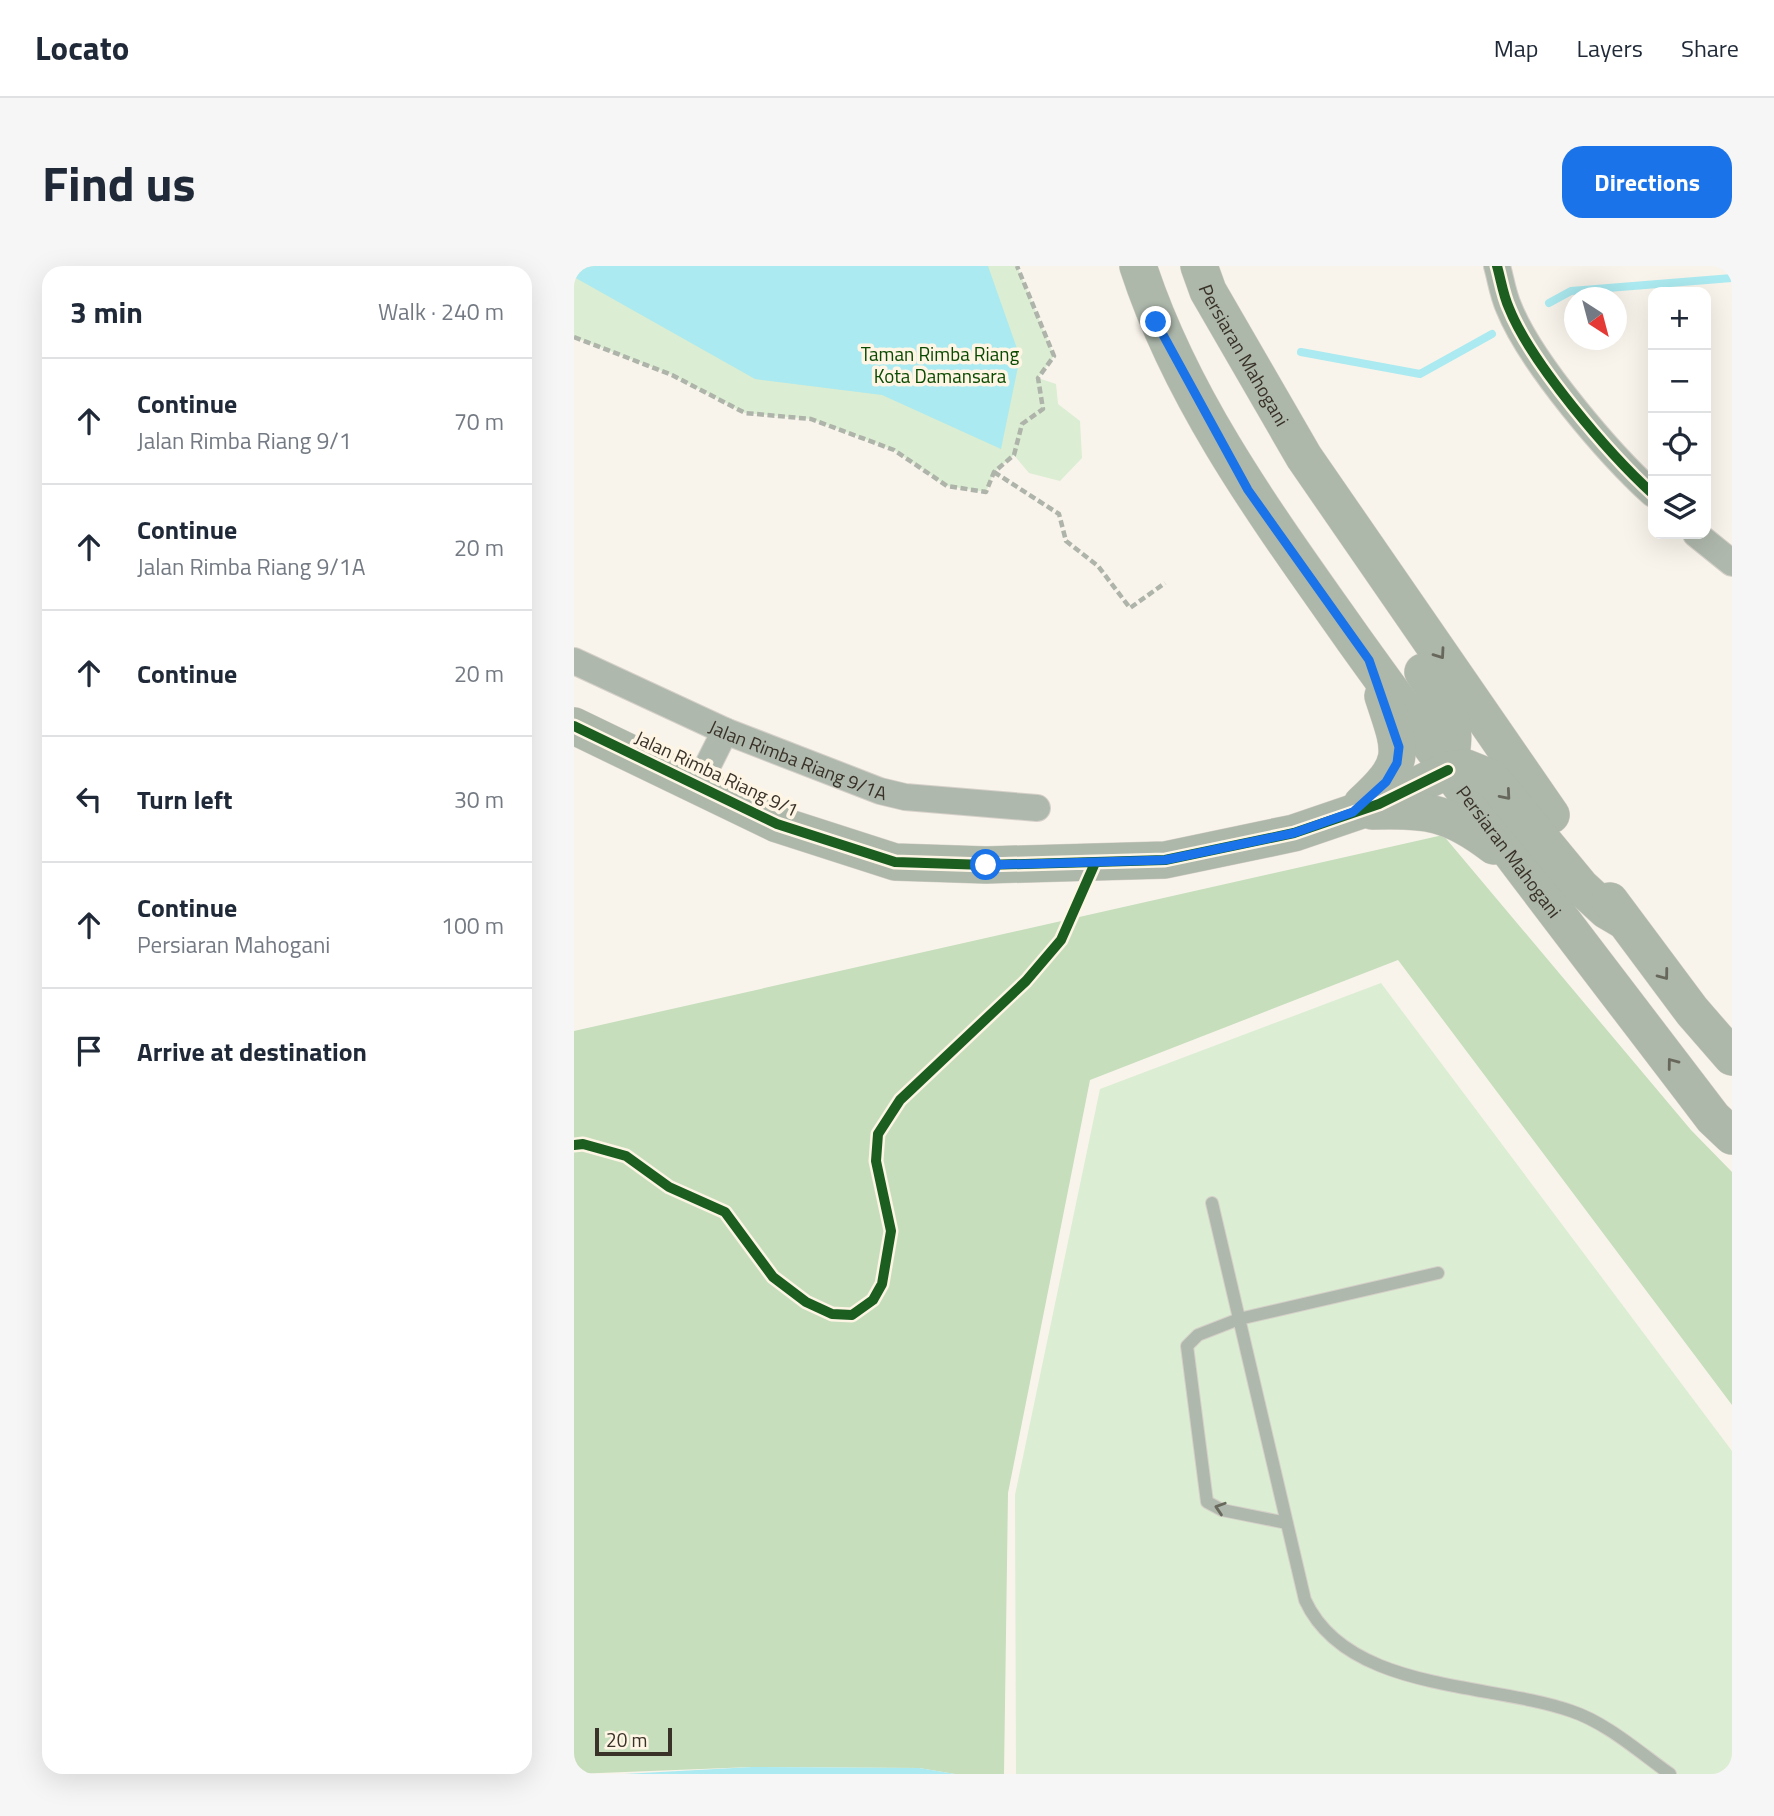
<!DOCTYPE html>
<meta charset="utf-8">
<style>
:root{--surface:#fff;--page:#f6f6f7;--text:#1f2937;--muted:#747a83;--line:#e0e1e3;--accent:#1a73e8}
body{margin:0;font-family:"Titillium Web",sans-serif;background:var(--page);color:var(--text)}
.controls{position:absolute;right:21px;top:21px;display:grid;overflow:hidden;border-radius:14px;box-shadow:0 7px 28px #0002}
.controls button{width:63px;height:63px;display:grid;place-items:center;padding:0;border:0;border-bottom:2px solid var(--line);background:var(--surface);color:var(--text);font:35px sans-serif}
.compass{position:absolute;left:990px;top:21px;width:63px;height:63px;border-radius:50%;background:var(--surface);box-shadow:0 7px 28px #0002;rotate:144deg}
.scale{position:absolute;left:21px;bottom:18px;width:77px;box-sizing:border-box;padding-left:7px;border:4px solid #393228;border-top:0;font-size:19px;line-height:24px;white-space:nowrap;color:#393228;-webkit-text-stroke:5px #fef5e5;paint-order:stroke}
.stop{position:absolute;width:21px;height:21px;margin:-16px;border:5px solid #1a73e8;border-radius:50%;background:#fff}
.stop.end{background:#1a73e8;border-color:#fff;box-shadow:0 2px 7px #0008}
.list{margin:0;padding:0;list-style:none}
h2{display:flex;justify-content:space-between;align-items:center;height:91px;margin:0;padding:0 28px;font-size:30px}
h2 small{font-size:23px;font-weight:400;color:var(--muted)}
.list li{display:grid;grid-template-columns:46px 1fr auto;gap:21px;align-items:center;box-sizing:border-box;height:126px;padding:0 28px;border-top:2px solid var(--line)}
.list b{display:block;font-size:26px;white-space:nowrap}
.list p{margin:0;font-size:23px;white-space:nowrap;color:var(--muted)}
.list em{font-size:23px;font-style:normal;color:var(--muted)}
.icon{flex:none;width:38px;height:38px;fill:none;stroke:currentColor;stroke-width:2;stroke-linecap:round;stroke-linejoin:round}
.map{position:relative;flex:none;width:1158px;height:1508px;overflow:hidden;border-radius:21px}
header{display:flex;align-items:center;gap:42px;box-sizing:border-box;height:98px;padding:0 35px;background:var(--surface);border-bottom:2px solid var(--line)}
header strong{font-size:33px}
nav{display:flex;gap:38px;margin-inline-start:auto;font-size:24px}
.intro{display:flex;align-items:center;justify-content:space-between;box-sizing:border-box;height:168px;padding:0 42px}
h1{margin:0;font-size:49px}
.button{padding:18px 32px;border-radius:21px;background:var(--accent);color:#fff;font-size:24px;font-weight:700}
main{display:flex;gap:42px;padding:0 42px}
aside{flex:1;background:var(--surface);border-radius:21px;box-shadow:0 7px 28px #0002}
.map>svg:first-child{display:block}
.green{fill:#dbedd2}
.forest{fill:#c6debc}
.water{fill:#abeaf0}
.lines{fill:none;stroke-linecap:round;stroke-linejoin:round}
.stream{stroke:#abeaf0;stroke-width:8}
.lane-casing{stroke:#d5d0c9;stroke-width:14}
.street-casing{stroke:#d5d0c9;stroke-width:28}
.secondary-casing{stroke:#d5d0c9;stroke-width:38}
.path{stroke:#aeb4aa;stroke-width:4.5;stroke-dasharray:7 3.5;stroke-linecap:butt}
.lane{stroke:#afb8ad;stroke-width:12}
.street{stroke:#afb8ad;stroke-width:26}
.secondary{stroke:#adb7aa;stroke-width:37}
.cycleway-casing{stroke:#fef5e5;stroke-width:15}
.cycleway{stroke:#1b5e20;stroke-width:10}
.oneway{stroke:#67675c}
.oneway2{stroke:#68685d}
.route{stroke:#1a73e8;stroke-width:9}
.labels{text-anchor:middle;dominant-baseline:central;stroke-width:7;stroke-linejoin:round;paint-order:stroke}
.park-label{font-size:19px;fill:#094900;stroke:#fef5e5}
.street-label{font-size:19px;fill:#393228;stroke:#fef5e5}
</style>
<header>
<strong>Locato</strong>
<nav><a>Map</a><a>Layers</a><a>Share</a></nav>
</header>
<div class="intro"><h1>Find us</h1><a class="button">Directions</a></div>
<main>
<aside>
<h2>3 min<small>Walk · 240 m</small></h2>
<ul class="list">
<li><svg class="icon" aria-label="ahead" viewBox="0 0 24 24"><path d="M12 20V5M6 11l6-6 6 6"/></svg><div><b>Continue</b><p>Jalan Rimba Riang 9/1</p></div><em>70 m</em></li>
<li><svg class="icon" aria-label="ahead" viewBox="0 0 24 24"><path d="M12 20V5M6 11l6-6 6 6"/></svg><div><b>Continue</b><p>Jalan Rimba Riang 9/1A</p></div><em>20 m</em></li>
<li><svg class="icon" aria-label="ahead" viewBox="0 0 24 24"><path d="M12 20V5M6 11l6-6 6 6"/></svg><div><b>Continue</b></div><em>20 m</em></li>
<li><svg class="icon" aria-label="left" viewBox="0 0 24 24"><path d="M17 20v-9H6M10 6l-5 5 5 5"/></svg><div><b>Turn left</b></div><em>30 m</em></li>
<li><svg class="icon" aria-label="ahead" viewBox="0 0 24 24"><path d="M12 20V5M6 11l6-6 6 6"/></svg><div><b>Continue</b><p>Persiaran Mahogani</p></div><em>100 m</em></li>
<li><svg class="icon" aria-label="arrive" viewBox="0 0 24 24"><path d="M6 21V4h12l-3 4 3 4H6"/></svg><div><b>Arrive at destination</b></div></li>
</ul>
</aside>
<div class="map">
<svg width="1158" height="1508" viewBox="0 0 1158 1508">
<rect width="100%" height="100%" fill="#f8f4eb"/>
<path class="green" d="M 0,0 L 443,0 L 480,90 L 464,112 L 482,118 L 484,138 L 506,155 L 508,192 L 486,215 L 455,207 L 440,189 L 420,206 L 412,226 L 373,220 L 320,184 L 237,153 L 171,147 L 98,109 L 0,71 Z
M 807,717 L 1158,1185 L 1158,1508 L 442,1508 L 441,1229 L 526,823 Z"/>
<path class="forest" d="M 869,569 L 1117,864 L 1158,906 L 1158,1139 L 824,694 L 516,814 L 434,1227 L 430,1508 L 381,1508 L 345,1502 L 178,1501 L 0,1508 L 0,765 Z"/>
<path class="water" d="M 0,0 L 414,0 L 446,91 L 427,183 L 308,129 L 181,113 L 0,11 Z
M 178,1501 L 345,1502 L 381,1508 L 50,1508 Z"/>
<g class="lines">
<path class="stream" d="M 975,37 L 997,25 L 1158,12
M 727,86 L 846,108 L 918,68"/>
<g class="lane-casing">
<path id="lane" d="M 638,937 L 731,1334 C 773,1426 914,1416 997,1445 C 1033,1457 1065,1486 1096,1508
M 713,1257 L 648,1244 L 633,1236 L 613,1080 L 624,1069 L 665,1053 L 864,1007"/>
</g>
<g class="street-casing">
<g id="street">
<path d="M 923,0 C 927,14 929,29 935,42 C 957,97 1035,188 1079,228"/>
<path d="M 1122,268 L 1158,297"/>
<path id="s1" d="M 0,395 L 151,465 L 306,525 L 331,531 L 463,542"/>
<path d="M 124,519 L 151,465"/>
</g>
</g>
<g class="secondary-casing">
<g id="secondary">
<path id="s2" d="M 564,0 C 609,138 697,256 780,374 C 896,536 1018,693 1139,852 L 1158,870"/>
<path id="s3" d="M 625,0 L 634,25 L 730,191 L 977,549"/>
<path d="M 849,406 C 877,447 885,454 874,504"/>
<path d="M 0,460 L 203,558 L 321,596 L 412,599 L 591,594 L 720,567 L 805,538 L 874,504 L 892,502 L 917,512 L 1007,621 L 1032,644 L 1049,654"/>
<path d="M 788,538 C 834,496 828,487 809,430"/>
<path d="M 798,545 C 852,543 876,546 920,580"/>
<path d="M 1036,635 L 1118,745 L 1158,791"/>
</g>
</g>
<path class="path" d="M 0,71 L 98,109 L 171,147 L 237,153 L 320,184 L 373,220 L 412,226 L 420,206 L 440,189 L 448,158 L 469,143 L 464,112 L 480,90 L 443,0
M 420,206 L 485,248 L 492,275 L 524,300 L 556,342 L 591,317"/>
<use href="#lane" class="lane"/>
<use href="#street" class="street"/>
<use href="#secondary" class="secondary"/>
<g class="cycleway-casing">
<path id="cycleway" d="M 923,0 C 927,14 929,29 935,42 C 957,97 1035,188 1079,228
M 0,460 L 203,558 L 321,596 L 412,599 L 591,594 L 720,567 L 805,538 L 874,504
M 0,879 L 9,878 L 52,890 L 95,921 L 151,946 L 199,1011 L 232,1036 L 258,1048 L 278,1049 L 299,1034 L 308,1018 L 317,965 L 302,895 L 304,868 L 326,834 L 452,715 L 487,674 L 521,597"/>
</g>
<use href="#cycleway" class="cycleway"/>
</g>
<defs><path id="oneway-chevron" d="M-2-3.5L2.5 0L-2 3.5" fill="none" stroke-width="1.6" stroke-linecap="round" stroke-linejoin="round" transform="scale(1.75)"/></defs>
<g class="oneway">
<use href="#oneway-chevron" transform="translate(866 388) rotate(55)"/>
<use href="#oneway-chevron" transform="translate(932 529) rotate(49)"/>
<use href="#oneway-chevron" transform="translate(1090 709) rotate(53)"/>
<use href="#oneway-chevron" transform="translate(1098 797) rotate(-127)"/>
</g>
<use class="oneway2" href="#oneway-chevron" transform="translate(646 1242) rotate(-162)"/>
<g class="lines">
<path class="route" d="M 412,599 L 591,594 L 720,567 L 779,546 L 812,516 L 823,497 L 825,481 L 795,394 L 674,224 L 582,56"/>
</g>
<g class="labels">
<g class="park-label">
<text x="366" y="87">Taman Rimba Riang<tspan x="366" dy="22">Kota Damansara</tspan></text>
</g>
<g class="street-label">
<text stroke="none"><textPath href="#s3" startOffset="100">Persiaran Mahogani</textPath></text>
<text stroke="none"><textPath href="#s1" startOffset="245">Jalan Rimba Riang 9/1A</textPath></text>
<text transform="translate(143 507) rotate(25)">Jalan Rimba Riang 9/1</text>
<text stroke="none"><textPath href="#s2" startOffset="696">Persiaran Mahogani</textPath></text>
</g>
</g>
</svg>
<div class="controls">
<button>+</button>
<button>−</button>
<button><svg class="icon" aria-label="locate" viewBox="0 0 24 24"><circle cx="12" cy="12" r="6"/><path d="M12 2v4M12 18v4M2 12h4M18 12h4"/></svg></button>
<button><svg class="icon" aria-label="layers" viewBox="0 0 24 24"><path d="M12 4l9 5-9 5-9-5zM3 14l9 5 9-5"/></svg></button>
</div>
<svg class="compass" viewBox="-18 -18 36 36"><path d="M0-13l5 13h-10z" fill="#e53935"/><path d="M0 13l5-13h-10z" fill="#747a83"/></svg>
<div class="scale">20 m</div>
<div class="stop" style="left:412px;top:599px"></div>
<div class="stop end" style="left:582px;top:56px"></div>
</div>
</main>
